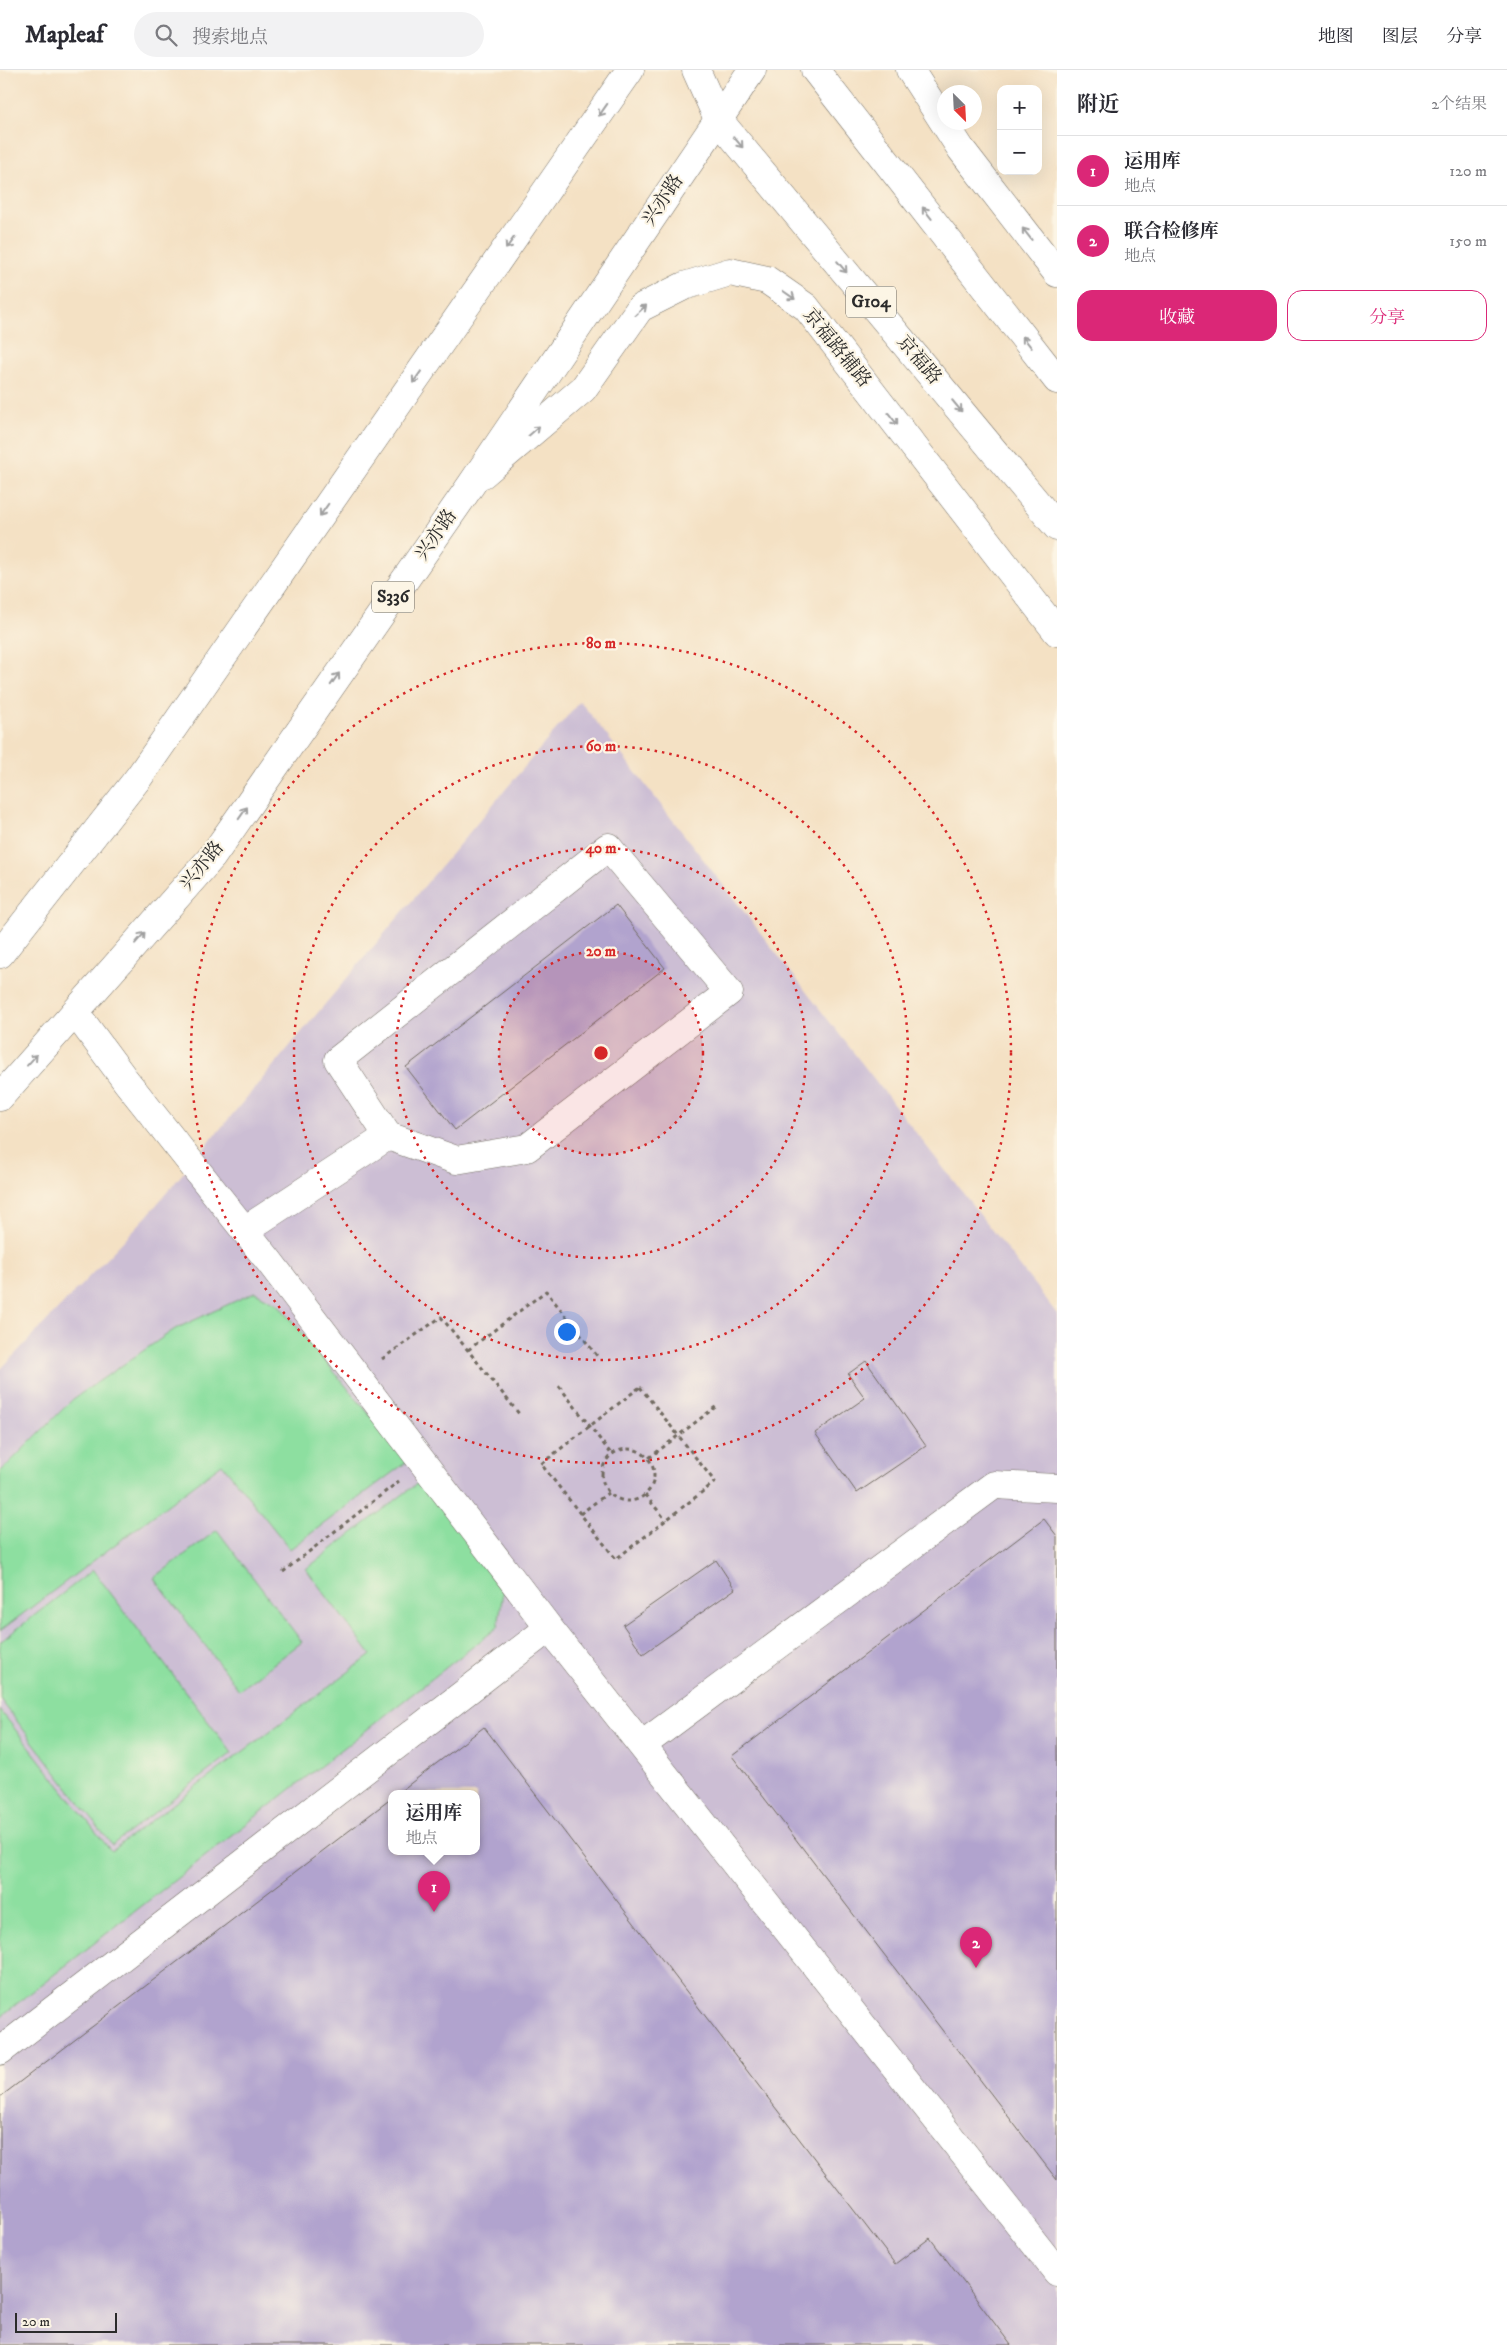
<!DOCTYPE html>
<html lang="zh">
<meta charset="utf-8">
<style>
:root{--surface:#fff;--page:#f2f2f3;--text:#2b2b33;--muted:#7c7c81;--line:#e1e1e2;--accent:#db2777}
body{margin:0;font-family:"IM FELL DW Pica","Noto Serif SC",serif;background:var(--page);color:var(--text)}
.controls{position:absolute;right:15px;top:15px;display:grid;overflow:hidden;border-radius:10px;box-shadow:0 5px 20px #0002}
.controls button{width:45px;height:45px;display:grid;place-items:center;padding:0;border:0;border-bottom:1px solid var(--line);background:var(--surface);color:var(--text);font:25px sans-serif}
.compass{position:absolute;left:937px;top:15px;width:45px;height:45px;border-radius:50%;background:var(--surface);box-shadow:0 5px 20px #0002;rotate:156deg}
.scale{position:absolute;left:15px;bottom:12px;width:102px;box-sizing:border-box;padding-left:5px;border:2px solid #2b2b2b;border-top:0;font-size:14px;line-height:18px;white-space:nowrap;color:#2b2b2b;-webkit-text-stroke:4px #fcf5e5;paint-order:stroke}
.you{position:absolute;left:566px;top:1261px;width:18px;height:18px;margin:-12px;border:4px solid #fff;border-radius:50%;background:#1a73e8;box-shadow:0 0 0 8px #1a73e833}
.badge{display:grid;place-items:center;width:32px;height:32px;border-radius:50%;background:var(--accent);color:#fff;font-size:16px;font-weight:700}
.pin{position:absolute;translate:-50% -41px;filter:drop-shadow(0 1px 2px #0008)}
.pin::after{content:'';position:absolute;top:26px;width:18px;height:15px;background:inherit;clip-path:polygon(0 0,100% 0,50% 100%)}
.popup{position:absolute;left:388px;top:1720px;width:92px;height:65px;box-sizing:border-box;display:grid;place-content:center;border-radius:10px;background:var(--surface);filter:drop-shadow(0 1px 4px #0005);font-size:16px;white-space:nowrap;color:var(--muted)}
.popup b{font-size:19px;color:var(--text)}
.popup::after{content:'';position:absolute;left:50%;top:100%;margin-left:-10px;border:10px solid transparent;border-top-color:var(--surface)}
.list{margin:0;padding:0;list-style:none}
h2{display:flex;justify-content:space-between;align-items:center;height:65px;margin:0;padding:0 20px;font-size:21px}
h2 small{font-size:16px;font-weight:400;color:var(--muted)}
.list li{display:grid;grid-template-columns:32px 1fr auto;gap:15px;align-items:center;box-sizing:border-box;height:70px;padding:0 20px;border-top:1px solid var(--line)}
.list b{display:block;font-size:19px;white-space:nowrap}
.list p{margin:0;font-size:16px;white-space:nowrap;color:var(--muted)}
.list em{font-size:16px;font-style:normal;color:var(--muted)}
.actions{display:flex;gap:10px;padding:15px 20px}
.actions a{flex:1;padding:11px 0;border:1px solid var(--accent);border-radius:15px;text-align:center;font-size:18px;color:var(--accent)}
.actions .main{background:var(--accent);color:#fff}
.icon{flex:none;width:28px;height:28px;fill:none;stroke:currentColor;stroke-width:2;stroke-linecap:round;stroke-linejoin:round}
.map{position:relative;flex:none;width:1057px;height:2275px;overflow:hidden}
header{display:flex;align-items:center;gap:30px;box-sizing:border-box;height:70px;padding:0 25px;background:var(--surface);border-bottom:1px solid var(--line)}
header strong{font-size:24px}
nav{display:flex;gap:28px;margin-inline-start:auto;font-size:18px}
.search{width:350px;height:45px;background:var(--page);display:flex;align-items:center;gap:12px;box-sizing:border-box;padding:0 18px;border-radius:28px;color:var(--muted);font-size:19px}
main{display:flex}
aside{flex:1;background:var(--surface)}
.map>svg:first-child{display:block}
.industrial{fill:#ccbed4;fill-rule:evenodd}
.green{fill:#8ddfa0;stroke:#5c8566}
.building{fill:#b1a3ce}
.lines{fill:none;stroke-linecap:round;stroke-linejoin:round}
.minor-casing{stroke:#716b61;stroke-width:29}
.major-casing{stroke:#716b61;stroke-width:29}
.highway-casing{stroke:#716b61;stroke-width:29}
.path{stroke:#716b61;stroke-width:3;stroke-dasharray:4 4;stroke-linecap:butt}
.minor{stroke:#fff;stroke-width:28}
.major{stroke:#fff;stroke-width:28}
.highway{stroke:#fff;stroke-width:28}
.oneway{stroke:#a0a0a0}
.ring{fill:none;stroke:#d62828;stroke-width:2.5;stroke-dasharray:2.5 5}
.labels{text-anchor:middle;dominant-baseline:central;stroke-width:4.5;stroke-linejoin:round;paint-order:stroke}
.shield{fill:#fcf5e5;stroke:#6a6863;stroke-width:1}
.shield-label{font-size:18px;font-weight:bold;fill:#2b2b2b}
.street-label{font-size:19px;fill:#2b2b2b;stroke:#fcf5e5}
.centre{fill:#d62828;stroke:#fcf5e5;stroke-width:2.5}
.ring-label{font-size:15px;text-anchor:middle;font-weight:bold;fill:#d62828;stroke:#fcf5e5;stroke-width:4.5;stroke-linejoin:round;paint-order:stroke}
</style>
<header>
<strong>Mapleaf</strong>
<div class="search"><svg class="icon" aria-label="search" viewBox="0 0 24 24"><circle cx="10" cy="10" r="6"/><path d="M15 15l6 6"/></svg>搜索地点</div>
<nav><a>地图</a><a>图层</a><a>分享</a></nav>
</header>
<main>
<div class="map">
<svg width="1057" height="2275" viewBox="0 0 1057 2275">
<rect width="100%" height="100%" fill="#fcf5e5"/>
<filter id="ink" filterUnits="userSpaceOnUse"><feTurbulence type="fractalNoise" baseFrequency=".02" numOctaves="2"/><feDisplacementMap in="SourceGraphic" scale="10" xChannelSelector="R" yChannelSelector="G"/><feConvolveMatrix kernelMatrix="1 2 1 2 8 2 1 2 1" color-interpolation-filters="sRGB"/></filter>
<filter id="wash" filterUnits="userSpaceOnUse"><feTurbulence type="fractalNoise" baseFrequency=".0096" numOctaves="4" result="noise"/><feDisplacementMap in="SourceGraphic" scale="20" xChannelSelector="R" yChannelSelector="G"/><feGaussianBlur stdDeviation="1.12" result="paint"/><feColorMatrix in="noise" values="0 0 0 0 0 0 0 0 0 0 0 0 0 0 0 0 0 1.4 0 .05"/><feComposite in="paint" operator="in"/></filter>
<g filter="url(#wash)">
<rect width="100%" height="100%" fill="#f4e1c4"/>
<path class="industrial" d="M 580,631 L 1057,1244 L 1057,2275 L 0,2275 L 0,1300 L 147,1146 ZM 392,1723 L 476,1723 L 476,1781 L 392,1781 Z"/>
<path class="green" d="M 255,1222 L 278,1234 L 408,1391 L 290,1479 L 222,1394 L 0,1561 L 0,1402 L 73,1329 L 175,1259 Z
M 423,1409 L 503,1521 L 498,1557 L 0,1947 L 0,1640 L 111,1781 L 371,1585 L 306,1499 Z
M 217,1460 L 302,1572 L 239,1620 L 154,1508 Z
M 93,1500 L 232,1683 L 112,1775 L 0,1629 L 0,1572 Z"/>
<g id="blocks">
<path class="building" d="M 616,835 L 665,898 L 455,1060 L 406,997 Z
M 866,1291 L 926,1376 L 857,1423 L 815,1363 L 865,1328 L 848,1304 Z
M 1044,1449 L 1057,1466 L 1057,2110 L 732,1686 Z
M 716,1490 L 735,1519 L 643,1584 L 623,1555 Z
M 484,1657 L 895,2194 L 930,2168 L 1011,2275 L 0,2275 L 0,2027 L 392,1728 L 392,1781 L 476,1781 L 476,1723 L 398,1723 Z"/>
</g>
</g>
<g filter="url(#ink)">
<use href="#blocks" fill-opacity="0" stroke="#716b61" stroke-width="1"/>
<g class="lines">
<g class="minor-casing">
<path id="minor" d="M 910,0 L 961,79 L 1057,203
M 483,404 L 583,319 L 640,238 L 684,216 L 730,202 L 767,210 L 806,237 L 1057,562
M 75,942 L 126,1011 L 269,1191 L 549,1558 L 1057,2202
M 245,1160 L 388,1066 L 456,1090 L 527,1078 L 729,922 L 608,777 L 338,990 L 388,1066
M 642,1675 L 994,1415 L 1057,1418
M 0,1981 L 549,1558"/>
</g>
<g class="major-casing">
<path id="major" d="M 0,884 L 139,707 L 630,0
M 0,1027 L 212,787 L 471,415 L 752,0"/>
</g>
<g class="highway-casing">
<path id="highway" d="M 696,0 L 718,49 L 1057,457
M 815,0 L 1057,310"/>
</g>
<path class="path" d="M 468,1280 L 546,1221 L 598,1287
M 382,1289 L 441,1247 L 520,1345
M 559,1316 L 612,1385
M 640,1317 L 715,1412 L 616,1489 L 541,1394 Z
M602 1405a26 26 0 1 1 52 0a26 26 0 1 1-52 0Z
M 649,1388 L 718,1335
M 645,1425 L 666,1450
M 580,1444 L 608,1423
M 283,1502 L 399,1411"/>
<use href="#minor" class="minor"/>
<use href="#major" class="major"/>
<use href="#highway" class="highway"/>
</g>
<defs><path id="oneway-shaft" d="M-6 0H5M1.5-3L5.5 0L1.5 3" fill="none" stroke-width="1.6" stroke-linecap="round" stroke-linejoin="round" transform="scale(1.25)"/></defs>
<g class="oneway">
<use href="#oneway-shaft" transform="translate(603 40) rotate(125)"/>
<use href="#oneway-shaft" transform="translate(738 72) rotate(50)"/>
<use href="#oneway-shaft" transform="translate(927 143) rotate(-128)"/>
<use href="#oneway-shaft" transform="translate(1027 164) rotate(-128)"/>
<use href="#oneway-shaft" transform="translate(510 173) rotate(125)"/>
<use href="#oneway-shaft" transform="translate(842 197) rotate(50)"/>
<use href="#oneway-shaft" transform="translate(789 225) rotate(35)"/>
<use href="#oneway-shaft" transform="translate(641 240) rotate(-42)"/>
<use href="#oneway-shaft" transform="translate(1027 272) rotate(-128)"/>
<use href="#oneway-shaft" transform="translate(417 307) rotate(125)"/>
<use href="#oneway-shaft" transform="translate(957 336) rotate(50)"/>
<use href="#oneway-shaft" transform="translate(893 349) rotate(52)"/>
<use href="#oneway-shaft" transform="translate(534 361) rotate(-41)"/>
<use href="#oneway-shaft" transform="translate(324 440) rotate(125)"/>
<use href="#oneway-shaft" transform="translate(335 609) rotate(-55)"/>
<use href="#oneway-shaft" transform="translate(243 743) rotate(-55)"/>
<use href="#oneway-shaft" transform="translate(140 868) rotate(-49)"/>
<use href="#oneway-shaft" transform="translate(32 990) rotate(-48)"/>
</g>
</g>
<circle cx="601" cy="983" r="102" fill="#d62828" fill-opacity=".12"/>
<g class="ring">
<circle cx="601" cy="983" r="102"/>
<circle cx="601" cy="983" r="205"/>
<circle cx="601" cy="983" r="307"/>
<circle cx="601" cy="983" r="410"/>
</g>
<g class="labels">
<g class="shield">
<rect x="846" y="216.5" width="50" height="31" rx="4"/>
<rect x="372" y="511.5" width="42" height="31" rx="4"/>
</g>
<g class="shield-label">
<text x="871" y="232">G104</text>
<text x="393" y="527">S336</text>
</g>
<g class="street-label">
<text transform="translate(663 130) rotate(-56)">兴亦路</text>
<text transform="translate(837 278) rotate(51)">京福路辅路</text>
<text transform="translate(919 290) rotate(50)">京福路</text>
<text transform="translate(436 465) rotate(-55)">兴亦路</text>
<text transform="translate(202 796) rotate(-51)">兴亦路</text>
</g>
</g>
<circle cx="601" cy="983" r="8" class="centre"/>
<g class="ring-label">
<text x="601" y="578">80 m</text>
<text x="601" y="681">60 m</text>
<text x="601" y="783">40 m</text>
<text x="601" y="886">20 m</text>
</g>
</svg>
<div class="controls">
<button>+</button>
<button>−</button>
</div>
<svg class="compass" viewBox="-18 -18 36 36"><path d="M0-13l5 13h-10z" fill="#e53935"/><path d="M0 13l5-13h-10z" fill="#7c7c81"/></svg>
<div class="scale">20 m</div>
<div class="you"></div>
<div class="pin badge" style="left:434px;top:1842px">1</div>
<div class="popup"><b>运用库</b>地点</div>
<div class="pin badge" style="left:976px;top:1898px">2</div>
</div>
<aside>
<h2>附近<small>2个结果</small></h2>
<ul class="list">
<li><span class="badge">1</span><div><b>运用库</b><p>地点</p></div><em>120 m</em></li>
<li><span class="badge">2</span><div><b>联合检修库</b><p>地点</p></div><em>150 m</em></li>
</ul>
<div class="actions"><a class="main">收藏</a><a>分享</a></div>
</aside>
</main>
